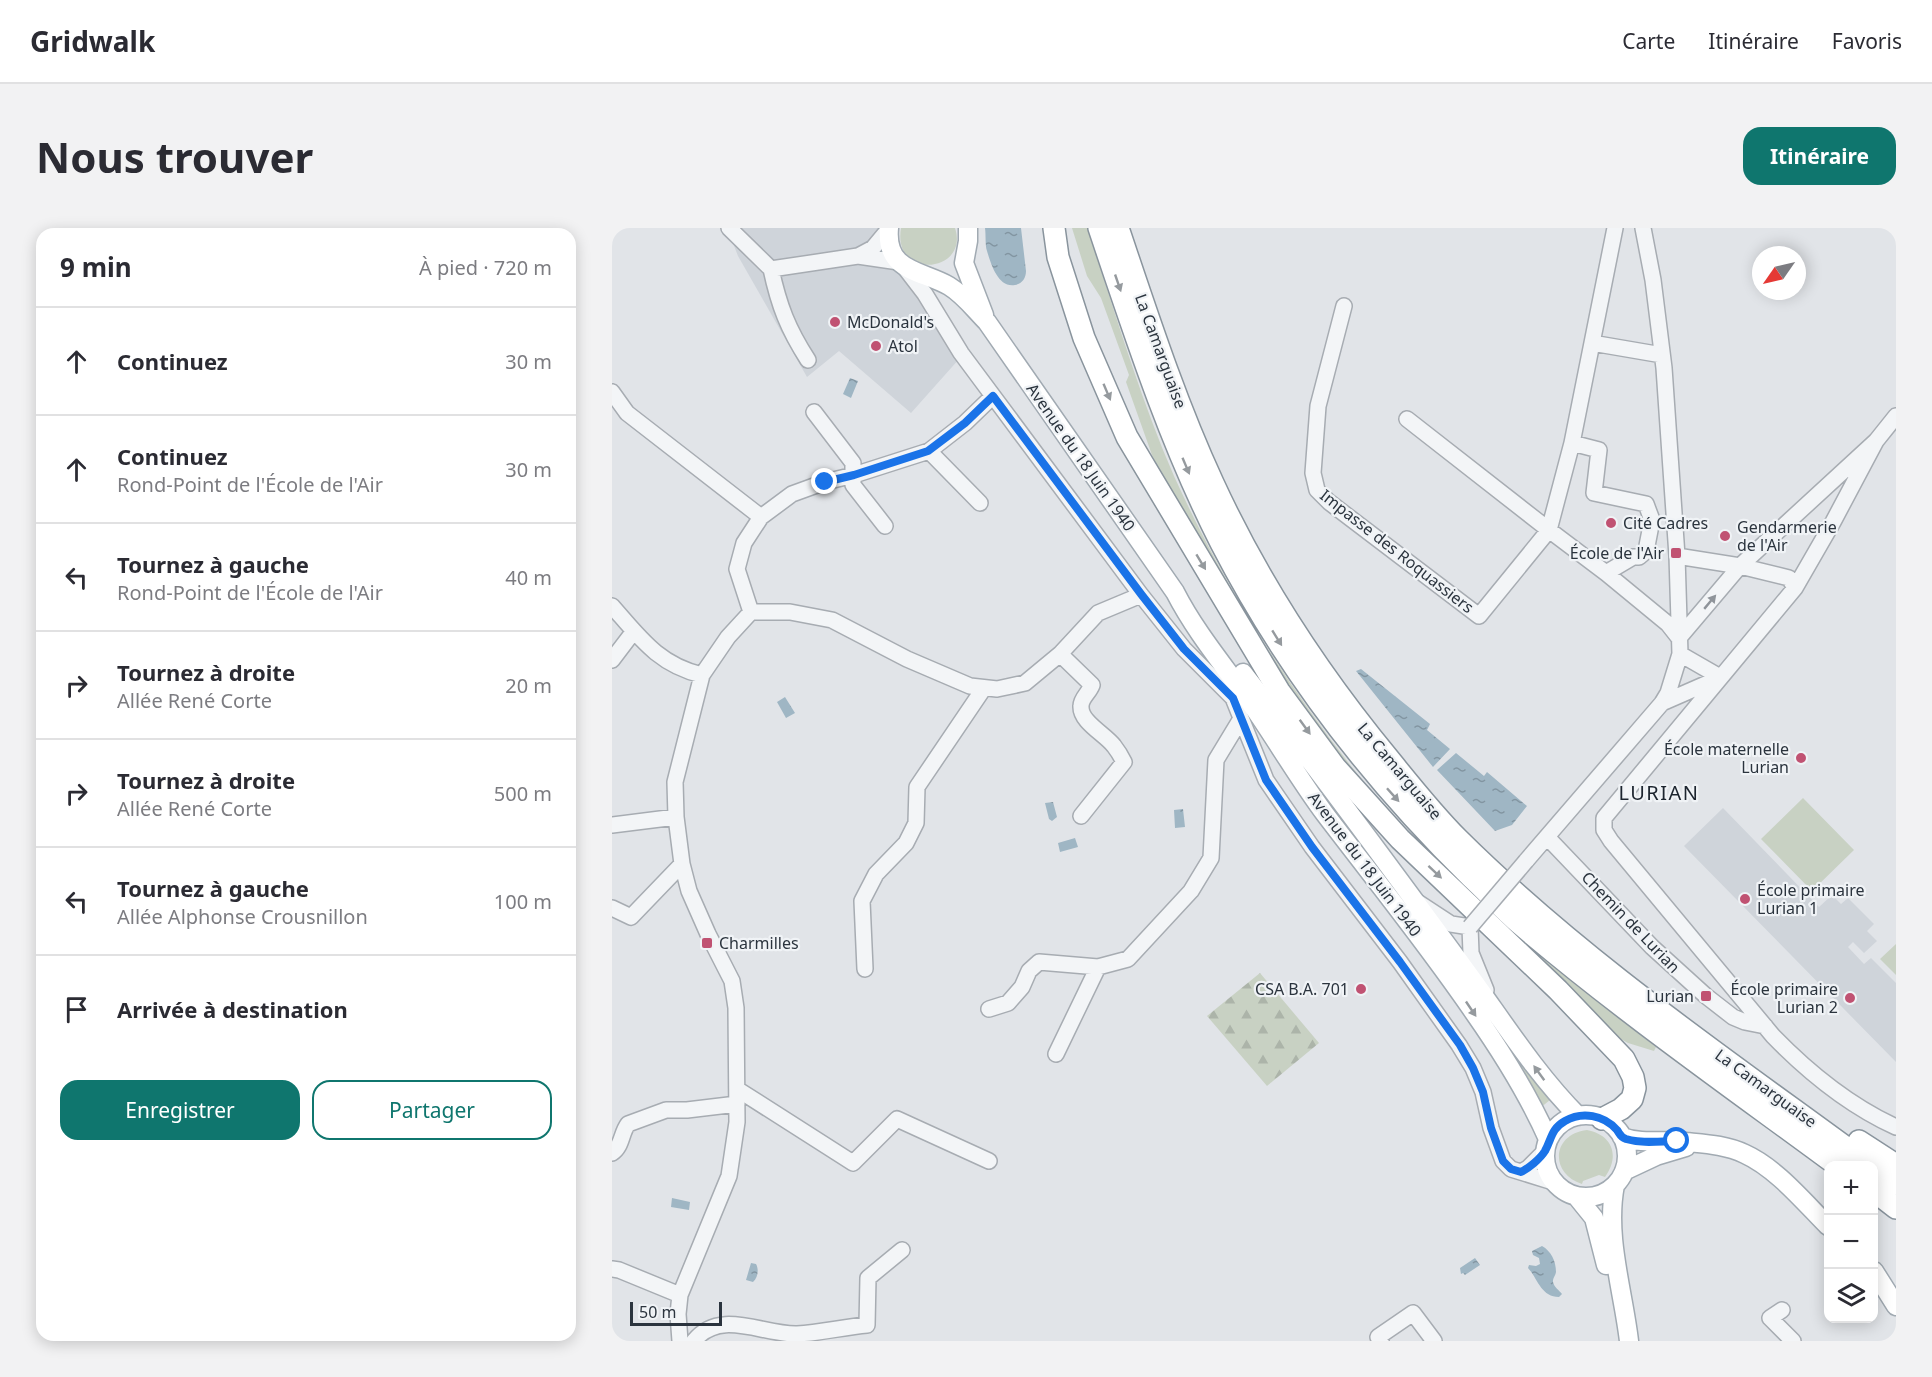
<!DOCTYPE html>
<html lang="fr">
<meta charset="utf-8">
<style>
:root{--surface:#fff;--page:#f2f2f3;--text:#2b2b33;--muted:#7c7c81;--line:#e1e1e2;--accent:#0f766e}
body{margin:0;font-family:"Noto Sans",sans-serif;background:var(--page);color:var(--text)}
.controls{position:absolute;right:18px;bottom:18px;display:grid;overflow:hidden;border-radius:12px;box-shadow:0 3px 15px #0003}
.controls button{width:54px;height:54px;display:grid;place-items:center;padding:0;border:0;border-bottom:2px solid var(--line);background:var(--surface);color:var(--text);font:30px sans-serif}
.compass{position:absolute;left:1140px;top:18px;width:54px;height:54px;border-radius:50%;background:var(--surface);box-shadow:0 3px 15px #0003;rotate:236deg}
.scale{position:absolute;left:18px;bottom:15px;width:92px;box-sizing:border-box;padding-left:6px;border:3px solid #2b343e;border-top:0;font-size:16px;line-height:21px;white-space:nowrap;color:#2b343e;-webkit-text-stroke:4px #f0f3f6;paint-order:stroke}
.stop{position:absolute;width:18px;height:18px;margin:-14px;border:4px solid #1a73e8;border-radius:50%;background:#fff}
.stop.end{background:#1a73e8;border-color:#fff;box-shadow:0 2px 6px #0008}
.list{margin:0;padding:0;list-style:none}
h2{display:flex;justify-content:space-between;align-items:center;height:78px;margin:0;padding:0 24px;font-size:26px}
h2 small{font-size:20px;font-weight:400;color:var(--muted)}
.list li{display:grid;grid-template-columns:39px 1fr auto;gap:18px;align-items:center;box-sizing:border-box;height:108px;padding:0 24px;border-top:2px solid var(--line)}
.list b{display:block;font-size:22px;white-space:nowrap}
.list p{margin:0;font-size:20px;white-space:nowrap;color:var(--muted)}
.list em{font-size:20px;font-style:normal;color:var(--muted)}
.actions{display:flex;gap:12px;padding:18px 24px}
.actions a{flex:1;padding:14px 0;border:2px solid var(--accent);border-radius:18px;text-align:center;font-size:21px;color:var(--accent)}
.actions .main{background:var(--accent);color:#fff}
.icon{flex:none;width:33px;height:33px;fill:none;stroke:currentColor;stroke-width:2;stroke-linecap:round;stroke-linejoin:round}
.map{position:relative;flex:none;width:1284px;height:1113px;overflow:hidden;border-radius:18px}
header{display:flex;align-items:center;gap:36px;box-sizing:border-box;height:84px;padding:0 30px;background:var(--surface);border-bottom:2px solid var(--line)}
header strong{font-size:28px}
nav{display:flex;gap:33px;margin-inline-start:auto;font-size:21px}
.intro{display:flex;align-items:center;justify-content:space-between;box-sizing:border-box;height:144px;padding:0 36px}
h1{margin:0;font-size:42px}
.button{padding:15px 27px;border-radius:18px;background:var(--accent);color:#fff;font-size:21px;font-weight:700}
main{display:flex;gap:36px;padding:0 36px}
aside{flex:1;background:var(--surface);border-radius:18px;box-shadow:0 3px 15px #0003}
.map>svg:first-child{display:block}
.built{fill:#cfd4da}
.green{fill:#c8d1c3}
.forest{fill:url(#forest-firs)}
.water{fill:url(#water-ripples)}
.lines{fill:none;stroke-linecap:round;stroke-linejoin:round}
.minor-casing{stroke:#a7acb2;stroke-width:18}
.major-casing{stroke:#a1aab2;stroke-width:21}
.highway-casing{stroke:#89949d;stroke-width:24}
.minor{stroke:#f3f5f7;stroke-width:15}
.major{stroke:#fff;stroke-width:18}
.highway{stroke:#fff;stroke-width:21}
.minor-bridge-casing{stroke:#a7acb2;stroke-width:18;stroke-linecap:butt}
.minor-bridge{stroke:#f3f5f7;stroke-width:15}
.oneway{fill:#959a9e}
.oneway2{fill:#8f949a}
.route{stroke:#1a73e8;stroke-width:8}
.poi-dot{fill:#c05272;stroke:#f0f3f6;stroke-width:2}
.labels{text-anchor:middle;dominant-baseline:central;stroke-width:4.5;stroke-linejoin:round;paint-order:stroke}
.poi-label{font-size:16px;fill:#2b343e;stroke:#f0f3f6;text-anchor:start}
.street-label{font-size:16px;fill:#2b343e;stroke:#f0f3f6}
.quarter-label{font-size:20px;letter-spacing:1.5px;fill:#1d252f;stroke:#f0f3f6}
</style>
<header>
<strong>Gridwalk</strong>
<nav><a>Carte</a><a>Itinéraire</a><a>Favoris</a></nav>
</header>
<div class="intro"><h1>Nous trouver</h1><a class="button">Itinéraire</a></div>
<main>
<aside>
<h2>9 min<small>À pied · 720 m</small></h2>
<ul class="list">
<li><svg class="icon" aria-label="ahead" viewBox="0 0 24 24"><path d="M12 20V5M6 11l6-6 6 6"/></svg><div><b>Continuez</b></div><em>30 m</em></li>
<li><svg class="icon" aria-label="ahead" viewBox="0 0 24 24"><path d="M12 20V5M6 11l6-6 6 6"/></svg><div><b>Continuez</b><p>Rond-Point de l'École de l'Air</p></div><em>30 m</em></li>
<li><svg class="icon" aria-label="left" viewBox="0 0 24 24"><path d="M17 20v-9H6M10 6l-5 5 5 5"/></svg><div><b>Tournez à gauche</b><p>Rond-Point de l'École de l'Air</p></div><em>40 m</em></li>
<li><svg class="icon" aria-label="right" viewBox="0 0 24 24"><path d="M7 20v-9h11M14 6l5 5-5 5"/></svg><div><b>Tournez à droite</b><p>Allée René Corte</p></div><em>20 m</em></li>
<li><svg class="icon" aria-label="right" viewBox="0 0 24 24"><path d="M7 20v-9h11M14 6l5 5-5 5"/></svg><div><b>Tournez à droite</b><p>Allée René Corte</p></div><em>500 m</em></li>
<li><svg class="icon" aria-label="left" viewBox="0 0 24 24"><path d="M17 20v-9H6M10 6l-5 5 5 5"/></svg><div><b>Tournez à gauche</b><p>Allée Alphonse Crousnillon</p></div><em>100 m</em></li>
<li><svg class="icon" aria-label="arrive" viewBox="0 0 24 24"><path d="M6 21V4h12l-3 4 3 4H6"/></svg><div><b>Arrivée à destination</b></div></li>
</ul>
<div class="actions"><a class="main">Enregistrer</a><a>Partager</a></div>
</aside>
<div class="map">
<svg width="1284" height="1113" viewBox="0 0 1284 1113">
<defs>
<pattern id="forest-firs" width="22" height="20" patternUnits="userSpaceOnUse" patternTransform="scale(1.5)"><rect width="22" height="20" fill="#c8d1c3"/><path d="M5 1l3.5 6h-7zM16 11l3.5 6h-7z" fill="#acb4a9"/></pattern>
<pattern id="water-ripples" width="26" height="14" patternUnits="userSpaceOnUse" patternTransform="scale(1.5)"><rect width="26" height="14" fill="#9fb6c4"/><path d="M2 4q2-2 4 0t4 0M15 11q2-2 4 0t4 0" fill="none" stroke="#8295a1"/></pattern>
</defs>
<rect width="100%" height="100%" fill="#e1e4e8"/>
<path class="built" d="M 115,0 L 270,0 L 348,130 L 299,185 L 227,123 L 195,149 L 126,28 Z
M 1111,580 L 1207,679 L 1220,667 L 1229,676 L 1236,670 L 1262,696 L 1255,703 L 1265,713 L 1252,725 L 1241,714 L 1236,719 L 1252,736 L 1259,730 L 1284,755 L 1284,834 L 1072,618 Z"/>
<path class="green" d="M 289,0 L 343,0 C 358,45 280,53 289,0 Z
M 460,0 L 475,0 C 503,83 527,168 562,248 C 608,350 670,450 739,538 C 777,587 823,629 867,673 L 782,595 L 680,471 L 549,246 L 540,227 L 514,154 L 517,147 L 489,70 L 475,48 Z
M 1191,570 L 1242,622 L 1200,663 L 1149,611 Z
M 885,690 L 940,738 L 1044,819 L 1042,823 L 1016,815 L 998,805 Z
M 1284,716 L 1284,747 L 1268,731 Z
M 844,740 L 938,872 L 928,880 Z
M 975,902 C 1001,907 1008,928 993,949 L 987,947 L 971,953 L 970,956 C 937,945 940,906 975,902 Z"/>
<path class="forest" d="M 648,745 L 707,815 L 655,858 L 595,788 Z"/>
<path class="water" d="M 373,0 L 409,0 L 414,43 C 414,50 410,56 403,57 C 386,60 379,36 375,23 C 373,18 374,7 373,0 Z
M 238,150 L 246,153 L 239,170 L 231,166 Z
M 749,441 L 818,496 L 815,502 L 838,521 L 821,539 L 744,443 Z
M 173,469 L 183,485 L 174,490 L 165,474 Z
M 844,525 L 872,548 L 875,544 L 915,578 L 900,597 L 883,603 L 825,542 Z
M 441,574 L 445,589 L 440,593 L 437,591 L 433,575 Z
M 571,581 L 573,599 L 563,600 L 562,582 Z
M 463,610 L 466,619 L 448,624 L 446,615 Z
M 60,970 L 78,974 L 77,982 L 59,979 Z
M 930,1018 C 939,1023 944,1033 944,1044 C 943,1049 941,1049 941,1054 C 942,1059 947,1062 950,1066 L 947,1069 C 929,1069 926,1051 916,1040 L 917,1037 L 924,1038 L 928,1036 L 927,1030 L 921,1027 L 920,1023 Z
M 863,1030 L 868,1037 L 853,1047 L 851,1045 L 849,1046 L 848,1040 Z
M 139,1035 L 144,1036 C 147,1041 146,1050 141,1054 L 134,1052 Z"/>
<g class="lines">
<g class="minor-casing">
<path id="minor" d="M 117,0 L 159,41 L 246,28 L 287,34
M 1003,0 L 960,215 L 937,302 L 994,345 L 1056,396 L 1067,410
M 246,28 L 261,20 L 276,2
M 293,40 L 313,66 L 349,125 L 529,367 L 572,421 L 621,470 L 654,552 L 700,619 L 788,734 L 847,817 L 861,840 L 871,864 L 879,900 L 891,933 L 899,941 L 941,954
M 159,41 C 167,78 176,101 196,132
M 732,78 L 706,178 L 701,245 L 705,262 L 717,274 L 867,388 L 937,302 L 795,191
M 980,115 L 1050,127
M 0,164 L 15,185 L 149,289
M 202,184 L 241,235 L 241,257 L 273,298
M 1264,213 L 1221,294 L 1183,360 L 992,590 L 992,602 L 999,613 L 1161,808 C 1196,844 1238,878 1284,899
M 960,215 L 987,222 L 982,265 L 1034,276 L 1040,292 L 1034,323 L 1027,329 L 1021,329 L 994,345
M 317,223 L 368,275
M 1065,328 L 1128,338 L 1177,350 L 1183,360
M 0,378 C 28,410 47,437 90,447
M 139,384 L 125,341 L 132,315 L 149,289 L 180,266 L 213,254 L 242,247 L 317,223 L 353,195 L 381,168
M 1067,410 L 1128,338 L 1264,213 L 1284,188
M 448,426 L 480,457 C 477,465 469,470 469,478 C 468,494 493,506 502,518 C 506,523 509,528 512,534 L 469,588
M 1068,426 L 1108,449
M 0,432 L 22,403
M 1050,475 L 1105,451
M 0,597 L 64,589
M 935,609 L 1040,719 L 1094,768 L 1121,789 L 1133,794 L 1153,798
M 914,633 L 1050,475 L 1056,465 L 1068,426 L 1065,328 L 1052,140 L 1041,52 L 1031,0
M 807,675 L 839,696 L 858,699
M 0,680 L 19,689 L 70,636
M 858,699 L 859,725 L 874,762
M 253,741 L 250,673 L 264,646 L 294,615 L 304,595 L 305,559 L 372,460
M 377,781 L 396,775 L 410,759 L 417,743 L 427,734 L 486,739
M 444,826 L 486,739 L 516,731 L 579,663 L 599,630 L 604,532 L 627,494 L 630,494
M 125,861 L 241,935 L 285,891 L 377,933
M 0,925 C 10,919 9,905 16,896 L 54,882 L 75,882 L 125,876
M 909,944 L 916,940 L 933,923
M 0,1041 L 7,1042 L 68,1067
M 1170,1082 L 1158,1090 L 1181,1113
M 68,1113 L 66,1086 L 68,1067 L 117,948 L 125,894 L 124,780 L 120,753 L 96,706 L 77,663 L 70,636 L 64,589 L 63,554 L 90,447 L 116,409 L 139,384 L 178,384 L 220,392 L 295,431 L 358,458 L 385,461 L 413,455 L 448,426 L 486,385 L 529,367
M 82,1113 C 108,1080 151,1107 185,1106 C 208,1105 232,1099 255,1097 L 256,1050 L 290,1022
M 769,1113 L 766,1109 L 801,1085 L 822,1113"/>
</g>
<g class="major-casing">
<path id="major" d="M 277,0 C 273,44 309,42 337,58 C 352,67 363,82 375,94 L 563,364 C 584,405 614,440 640,477 C 665,513 687,551 713,586 C 764,653 816,717 863,786 C 891,826 916,866 936,911
M 356,0 L 356,13 L 352,35 L 372,87
M 631,445 C 707,542 779,641 852,740 C 889,790 922,844 966,888
M933 928a41 41 0 1 1 82 0a41 41 0 1 1-82 0Z
M 1010,909 C 1031,917 1053,911 1074,914 C 1094,916 1114,917 1133,926 C 1164,940 1192,974 1216,998
M 1012,943 L 1044,928 L 1074,919
M 1003,957 C 993,1008 1011,1062 1017,1113
M 965,969 L 982,990 L 994,1037
M 1262,1043 L 1284,1078"/>
</g>
<g class="highway-casing">
<path id="highway" d="M 442,0 L 446,29 L 472,110 L 515,209 L 667,463 L 723,539 L 788,611 L 946,762 L 1012,831 L 1021,849 L 1023,860 L 1020,871 L 1009,881 L 990,891
M 487,0 C 523,107 558,215 609,315 C 673,439 760,552 859,649 C 875,664 891,681 908,696 C 1009,782 1119,859 1226,938
M 506,0 C 535,86 563,173 601,255 C 648,357 706,445 777,531 C 799,558 821,586 846,611 C 971,735 1118,834 1259,938
M 1247,913 L 1284,937
M 1262,940 L 1284,956
M 1262,963 L 1284,980"/>
</g>
<use href="#minor" class="minor"/>
<use href="#major" class="major"/>
<use href="#highway" class="highway"/>
<g class="minor-bridge-casing">
<path id="minor-bridge" d="M 858,699 L 914,633"/>
</g>
<use href="#minor-bridge" class="minor-bridge"/>
</g>
<defs><path id="oneway-solid" d="M-6-.8H1V-3.2L6.5 0L1 3.2V.8H-6Z" transform="scale(1.5)"/></defs>
<g class="oneway">
<use href="#oneway-solid" transform="translate(506 55) rotate(71)"/>
<use href="#oneway-solid" transform="translate(495 164) rotate(67)"/>
<use href="#oneway-solid" transform="translate(574 238) rotate(67)"/>
<use href="#oneway-solid" transform="translate(589 334) rotate(59)"/>
<use href="#oneway-solid" transform="translate(665 410) rotate(58)"/>
<use href="#oneway-solid" transform="translate(693 499) rotate(54)"/>
<use href="#oneway-solid" transform="translate(781 567) rotate(48)"/>
<use href="#oneway-solid" transform="translate(823 644) rotate(43)"/>
<use href="#oneway-solid" transform="translate(859 781) rotate(56)"/>
<use href="#oneway-solid" transform="translate(927 845) rotate(-126)"/>
</g>
<use class="oneway2" href="#oneway-solid" transform="translate(1098 374) rotate(-50)"/>
<g class="lines">
<path class="route" d="M 213,254 L 242,247 L 316,223 L 353,195 L 381,168 L 529,366 L 572,421 L 621,470 L 654,552 L 700,619 L 788,734 L 848,817 L 861,840 L 871,864 L 879,900 L 891,933 L 899,941 L 909,944 C 917,940 928,931 933,923 C 940,910 939,901 953,893 C 970,883 992,887 1005,902 C 1008,906 1008,909 1014,911 C 1031,916 1049,913 1065,913"/>
</g>
<g class="poi-dot">
<circle cx="223" cy="94" r="6"/>
<circle cx="264" cy="118" r="6"/>
<circle cx="999" cy="295" r="6"/>
<circle cx="1113" cy="308" r="6"/>
<rect x="1058" y="319" width="12" height="12" rx="3"/>
<circle cx="1189" cy="530" r="6"/>
<circle cx="1133" cy="671" r="6"/>
<rect x="89" y="709" width="12" height="12" rx="3"/>
<circle cx="749" cy="761" r="6"/>
<rect x="1088" y="762" width="12" height="12" rx="3"/>
<circle cx="1238" cy="770" r="6"/>
</g>
<g class="labels">
<g class="poi-label">
<text x="235" y="94">McDonald's</text>
<text x="276" y="118">Atol</text>
<text x="1011" y="295">Cité Cadres</text>
<text x="1125" y="299">Gendarmerie<tspan x="1125" dy="18">de l'Air</tspan></text>
<text x="1052" y="325" text-anchor="end">École de l'Air</text>
<text x="1177" y="521" text-anchor="end">École maternelle<tspan x="1177" dy="18">Lurian</tspan></text>
<text x="1145" y="662">École primaire<tspan x="1145" dy="18">Lurian 1</tspan></text>
<text x="107" y="715">Charmilles</text>
<text x="737" y="761" text-anchor="end">CSA B.A. 701</text>
<text x="1226" y="761" text-anchor="end">École primaire<tspan x="1226" dy="18">Lurian 2</tspan></text>
<text x="1082" y="768" text-anchor="end">Lurian</text>
</g>
<g class="street-label">
<text transform="translate(549 123) rotate(70)">La Camarguaise</text>
<text transform="translate(469 229) rotate(55)">Avenue du 18 Juin 1940</text>
<text transform="translate(785 323) rotate(38)">Impasse des Roquassiers</text>
<text transform="translate(788 543) rotate(50)">La Camarguaise</text>
<text transform="translate(753 636) rotate(53)">Avenue du 18 Juin 1940</text>
<text transform="translate(1019 694) rotate(46)">Chemin de Lurian</text>
<text transform="translate(1154 860) rotate(36)">La Camarguaise</text>
</g>
<g class="quarter-label">
<text x="1047" y="564">LURIAN</text>
</g>
</g>
</svg>
<div class="controls">
<button>+</button>
<button>−</button>
<button><svg class="icon" aria-label="layers" viewBox="0 0 24 24"><path d="M12 4l9 5-9 5-9-5zM3 14l9 5 9-5"/></svg></button>
</div>
<svg class="compass" viewBox="-18 -18 36 36"><path d="M0-13l5 13h-10z" fill="#e53935"/><path d="M0 13l5-13h-10z" fill="#7c7c81"/></svg>
<div class="scale">50 m</div>
<div class="stop" style="left:1065px;top:913px"></div>
<div class="stop end" style="left:213px;top:254px"></div>
</div>
</main>
